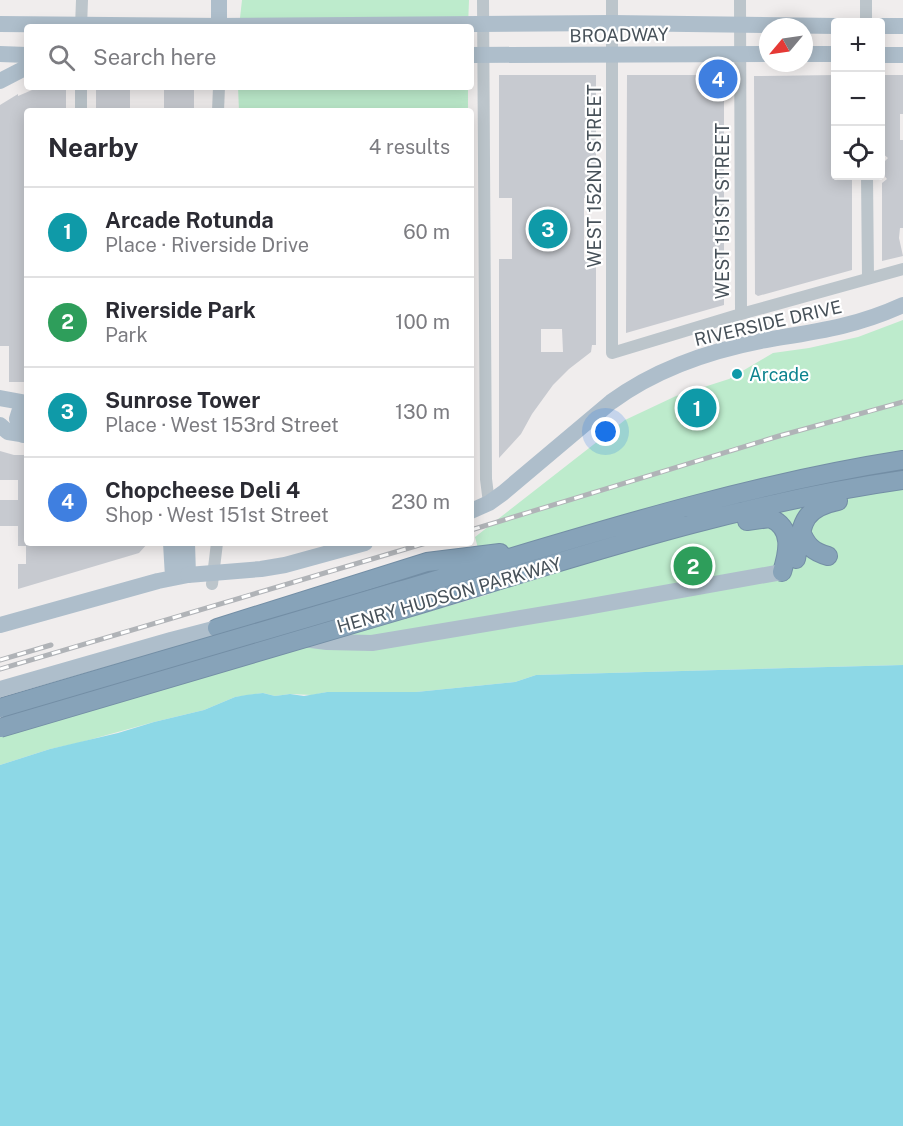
<!DOCTYPE html>
<meta charset="utf-8">
<style>
:root{--surface:#fff;--page:#f7f7f7;--text:#2b2b33;--muted:#7c7c81;--line:#e1e1e2;--accent:#ea580c}
body{margin:0;font-family:"Public Sans",sans-serif;background:var(--page);color:var(--text)}
.controls{position:absolute;right:18px;top:18px;display:grid;overflow:hidden;border-radius:6px;box-shadow:0 3px 15px #0003}
.controls button{width:54px;height:54px;display:grid;place-items:center;padding:0;border:0;border-bottom:2px solid var(--line);background:var(--surface);color:var(--text);font:30px sans-serif}
.compass{position:absolute;left:759px;top:18px;width:54px;height:54px;border-radius:50%;background:var(--surface);box-shadow:0 3px 15px #0003;rotate:241deg}
.you{position:absolute;left:606px;top:432px;width:21px;height:21px;margin:-15px;border:4px solid #fff;border-radius:50%;background:#1a73e8;box-shadow:0 0 0 9px #1a73e833}
.badge{display:grid;place-items:center;width:39px;height:39px;border-radius:50%;background:var(--accent);color:#fff;font-size:20px;font-weight:700}
.pin{position:absolute;translate:-50% -50%;border:3px solid #fff;box-shadow:0 2px 6px #0006}
.list{margin:0;padding:0;list-style:none}
h2{display:flex;justify-content:space-between;align-items:center;height:78px;margin:0;padding:0 24px;font-size:26px}
h2 small{font-size:20px;font-weight:400;color:var(--muted)}
.list li{display:grid;grid-template-columns:39px 1fr auto;gap:18px;align-items:center;box-sizing:border-box;height:90px;padding:0 24px;border-top:2px solid var(--line)}
.list b{display:block;font-size:22px;white-space:nowrap}
.list p{margin:0;font-size:20px;white-space:nowrap;color:var(--muted)}
.list em{font-size:20px;font-style:normal;color:var(--muted)}
.icon{flex:none;width:33px;height:33px;fill:none;stroke:currentColor;stroke-width:2;stroke-linecap:round;stroke-linejoin:round}
.map{position:relative;flex:none;width:903px;height:1126px;overflow:hidden}
.search{position:absolute;background:var(--surface);box-shadow:0 3px 15px #0003;left:24px;top:24px;width:450px;height:66px;display:flex;align-items:center;gap:15px;box-sizing:border-box;padding:0 21px;border-radius:6px;color:var(--muted);font-size:22px}
.panel{position:absolute;background:var(--surface);box-shadow:0 3px 15px #0003;left:24px;top:108px;width:450px;height:438px;border-radius:6px}
.map>svg:first-child{display:block}
.green{fill:#bdebcc}
.water{fill:#8dd8e6}
.building{fill:#c7cad0;fill-rule:evenodd}
.lines{fill:none;stroke-linecap:round;stroke-linejoin:round}
.highway-casing{stroke:#738ea5;stroke-width:20}
.minor{stroke:#bcc5cb;stroke-width:12}
.major{stroke:#aebecb;stroke-width:16}
.highway{stroke:#87a3b9;stroke-width:18}
.rail-casing{stroke:#b0b3b7;stroke-width:5}
.rail{stroke:#fff;stroke-width:3;stroke-dasharray:9;stroke-linecap:butt}
.highway-bridge-casing{stroke:#738ea5;stroke-width:20;stroke-linecap:butt}
.major-bridge{stroke:#aebecb;stroke-width:16}
.highway-bridge{stroke:#87a3b9;stroke-width:18}
.culture-dot{fill:#0f9aa8;stroke:#fff;stroke-width:2}
.labels{text-anchor:middle;dominant-baseline:central;stroke-width:4.5;stroke-linejoin:round;paint-order:stroke}
.street-label{font-size:18px;fill:#475159;stroke:#fff}
.culture-label{font-size:18px;fill:#0d838f;stroke:#fff;text-anchor:start}
</style>
<div class="map">
<svg width="903" height="1126" viewBox="0 0 903 1126">
<rect width="100%" height="100%" fill="#f0eded"/>
<path class="green" d="M 242,0 L 469,0 L 468,27 L 239,27 Z
M 238,87 L 468,87 L 468,111 L 239,111 Z
M 903,320 L 903,665 L 536,675 L 515,682 L 416,692 L 327,692 L 312,695 L 290,694 L 275,696 L 263,693 L 235,697 L 204,710 L 154,722 L 78,743 L 50,749 L 0,765 L 0,735 L 490,594 L 475,537 L 625,420 L 676,396 L 729,379 L 773,353 L 809,348 L 858,337 Z"/>
<path class="water" d="M 903,665 L 903,1126 L 0,1126 L 0,765 L 50,749 L 118,733 L 154,722 L 204,710 L 235,697 L 246,695 L 263,693 L 275,696 L 290,694 L 304,696 L 327,692 L 416,692 L 515,682 L 536,675 Z"/>
<path class="building" d="M 499,75 L 596,75 L 596,198 L 584,198 L 584,260 L 596,259 L 596,345 L 592,345 L 591,352 L 569,369 L 553,385 L 532,414 L 521,434 L 499,458 L 499,259 L 512,259 L 512,198 L 499,198 ZM 541,329 L 562,329 L 563,352 L 541,352 Z
M 627,75 L 724,75 L 724,305 L 626,333 Z
M 836,75 L 836,177 L 852,176 L 852,270 L 758,296 L 755,294 L 754,76 Z
M 882,75 L 903,75 L 903,114 L 900,114 L 900,140 L 903,140 L 903,228 L 900,228 L 899,238 L 903,256 L 882,261 L 882,183 L 887,179 L 882,173 L 882,164 L 888,158 L 882,153 Z
M 39,87 L 66,87 L 66,111 L 27,111 L 27,382 L 9,382 L 9,346 L 0,346 L 0,105 L 18,94 L 18,96 Z
M 96,87 L 130,87 L 130,111 L 96,111 Z
M 164,87 L 194,87 L 194,111 L 164,111 Z
M685 408a12 12 0 1 1 24 0a12 12 0 1 1-24 0Z
M 0,451 L 14,455 L 27,455 L 27,543 L 148,543 L 139,553 L 18,589 L 18,564 L 26,564 L 26,546 L 18,546 L 18,526 L 0,526 L 0,500 L 18,500 L 18,480 L 0,480 Z"/>
<g class="lines">
<g class="highway-casing">
<path id="highway" d="M 747,521 L 770,518 C 794,528 788,553 782,572
M 801,531 C 806,545 813,552 828,556
M 796,559 C 802,526 800,509 838,501
M 399,591 C 565,542 731,487 903,460
M 404,609 C 568,560 733,504 903,480
M 217,628 L 427,562 L 500,553"/>
</g>
<path class="minor" d="M 483,0 L 486,479 L 489,503
M 612,0 L 612,353 L 741,314 L 903,269
M 740,0 L 741,314
M 866,0 L 866,22
M 81,27 L 82,0
M 81,111 L 81,87
M 218,111 L 219,87
M 867,176 L 868,278
M 212,584 L 217,543"/>
<path class="major" d="M 219,0 L 219,27
M 0,24 L 219,26 L 612,23 L 836,26
M 880,26 L 903,26
M 0,54 L 27,55
M 804,54 L 836,54
M 471,55 L 768,54
M 880,55 L 903,55
M 0,81 L 27,67
M 0,398 L 27,403
M 22,403 L 17,419 L 23,435
M 0,425 L 8,432 L 27,435
M 471,511 L 489,503 L 503,493 L 611,402 C 657,368 715,349 771,339 C 820,331 857,326 903,305
M 171,543 L 173,577
M 0,625 L 158,581 L 188,575 L 187,543
M 303,639 L 327,642 L 372,643 L 575,609 L 782,572
M 0,689 L 171,640 L 217,628 L 230,630"/>
<use href="#highway" class="highway"/>
<g class="rail-casing">
<path id="rail" d="M 471,530 L 779,436 L 903,402
M 0,660 L 51,645
M 0,669 L 426,543"/>
</g>
<use href="#rail" class="rail"/>
<g class="highway-bridge-casing">
<path id="highway-bridge" d="M 0,708 L 399,591
M 0,728 L 404,609"/>
</g>
<path class="major-bridge" d="M 188,575 L 261,569 L 285,565 L 365,543"/>
<use href="#highway-bridge" class="highway-bridge"/>
</g>
<circle class="culture-dot" cx="737" cy="374" r="6"/>
<g class="labels">
<g class="street-label">
<text transform="translate(619 35) rotate(-1)">BROADWAY</text>
<text transform="translate(594 176) rotate(-90)">WEST 152ND STREET</text>
<text transform="translate(722 211) rotate(-90)">WEST 151ST STREET</text>
<text transform="translate(768 323) rotate(-13)">RIVERSIDE DRIVE</text>
<text transform="translate(449 595) rotate(-16)">HENRY HUDSON PARKWAY</text>
</g>
<g class="culture-label">
<text x="749" y="374">Arcade</text>
</g>
</g>
</svg>
<div class="controls">
<button>+</button>
<button>−</button>
<button><svg class="icon" aria-label="locate" viewBox="0 0 24 24"><circle cx="12" cy="12" r="6"/><path d="M12 2v4M12 18v4M2 12h4M18 12h4"/></svg></button>
</div>
<svg class="compass" viewBox="-18 -18 36 36"><path d="M0-13l5 13h-10z" fill="#e53935"/><path d="M0 13l5-13h-10z" fill="#7c7c81"/></svg>
<div class="you"></div>
<div class="pin badge" style="left:697px;top:408px;background:#0f9aa8">1</div>
<div class="pin badge" style="left:693px;top:566px;background:#2e9e5b">2</div>
<div class="pin badge" style="left:548px;top:229px;background:#0f9aa8">3</div>
<div class="pin badge" style="left:718px;top:79px;background:#3f7fe0">4</div>
<div class="search"><svg class="icon" aria-label="search" viewBox="0 0 24 24"><circle cx="10" cy="10" r="6"/><path d="M15 15l6 6"/></svg>Search here</div>
<section class="panel">
<h2>Nearby<small>4 results</small></h2>
<ul class="list">
<li><span class="badge" style="background:#0f9aa8">1</span><div><b>Arcade Rotunda</b><p>Place · Riverside Drive</p></div><em>60 m</em></li>
<li><span class="badge" style="background:#2e9e5b">2</span><div><b>Riverside Park</b><p>Park</p></div><em>100 m</em></li>
<li><span class="badge" style="background:#0f9aa8">3</span><div><b>Sunrose Tower</b><p>Place · West 153rd Street</p></div><em>130 m</em></li>
<li><span class="badge" style="background:#3f7fe0">4</span><div><b>Chopcheese Deli 4</b><p>Shop · West 151st Street</p></div><em>230 m</em></li>
</ul>
</section>
</div>
